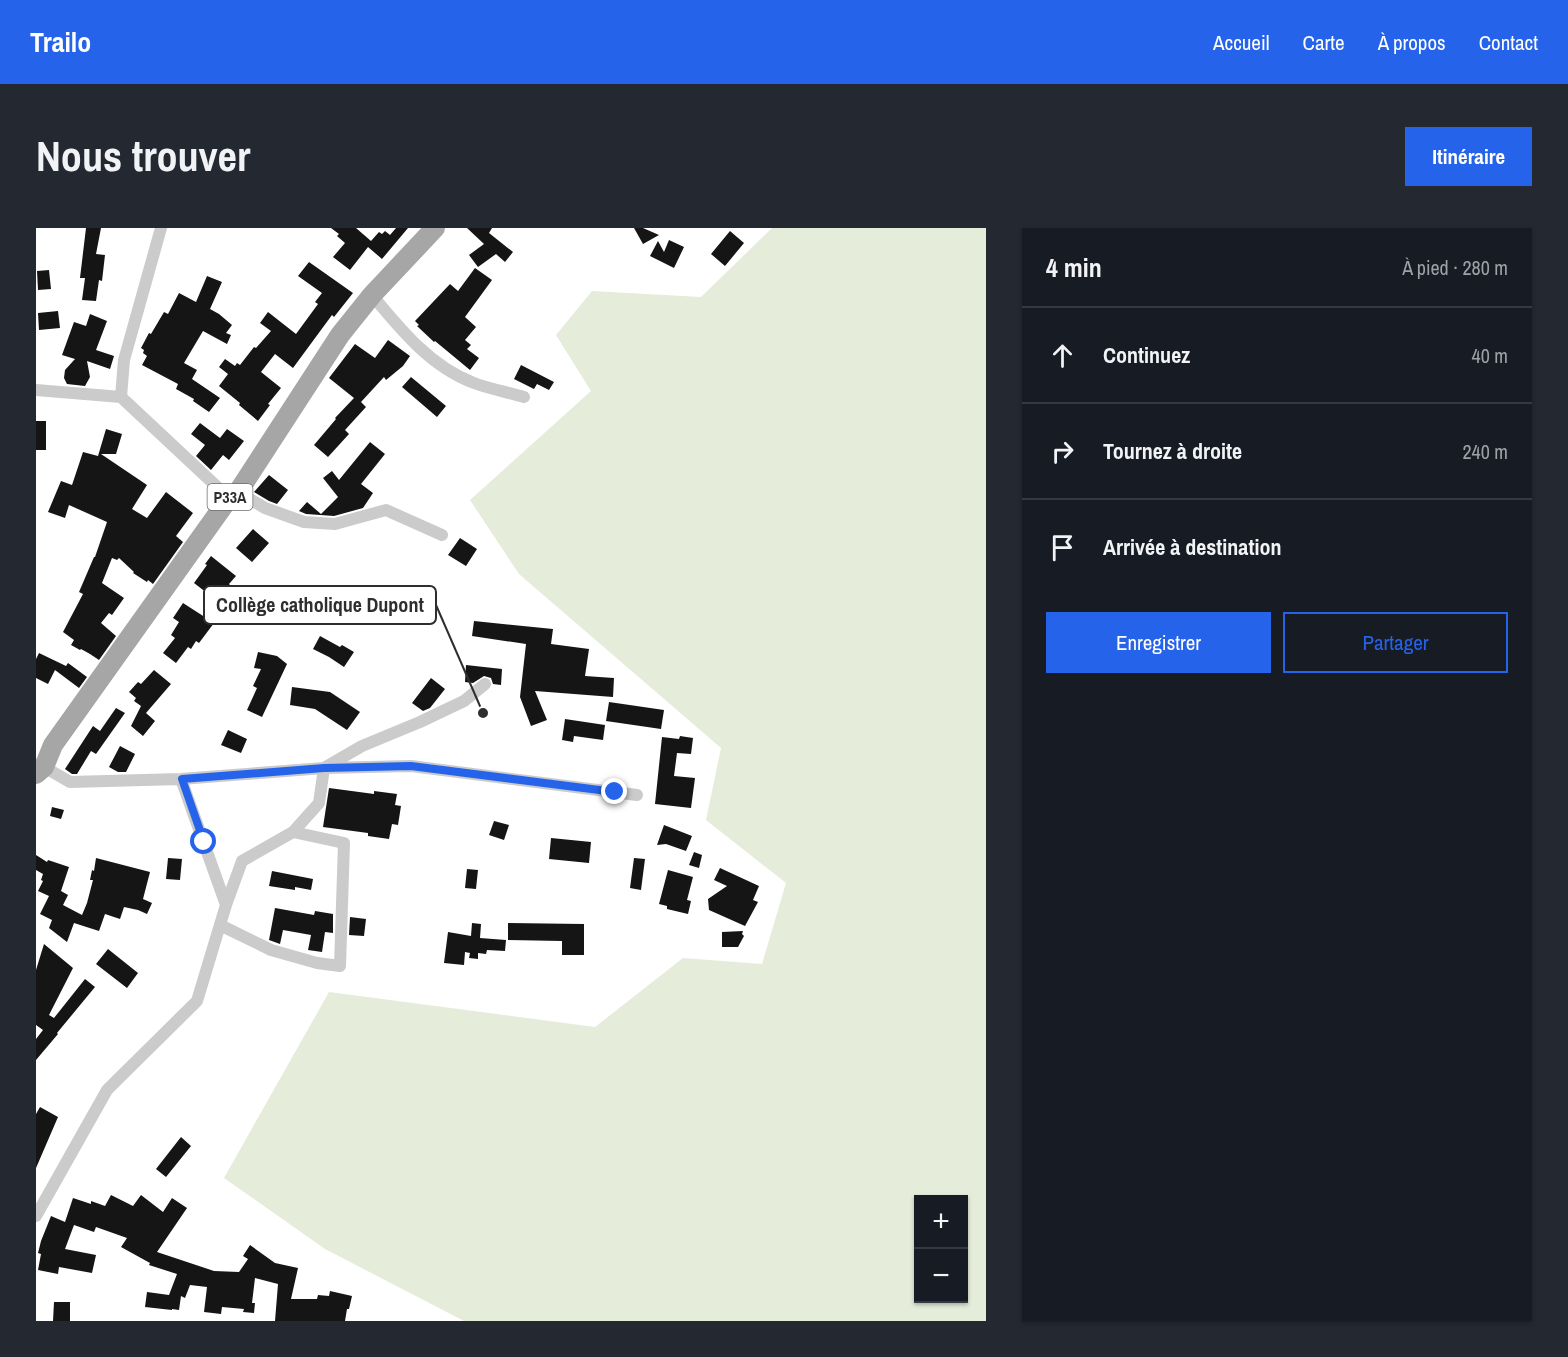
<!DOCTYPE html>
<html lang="fr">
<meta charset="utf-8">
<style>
:root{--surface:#171b24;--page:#242831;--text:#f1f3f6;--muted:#9ea1a6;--line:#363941;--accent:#2563eb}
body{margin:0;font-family:"Archivo Narrow",sans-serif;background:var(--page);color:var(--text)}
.controls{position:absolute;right:18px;bottom:18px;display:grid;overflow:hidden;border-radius:0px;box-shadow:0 2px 4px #0004}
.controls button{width:54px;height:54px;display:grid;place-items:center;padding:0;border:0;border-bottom:2px solid var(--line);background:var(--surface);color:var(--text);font:30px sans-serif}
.stop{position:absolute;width:18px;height:18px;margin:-14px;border:4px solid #2563eb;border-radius:50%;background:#fff}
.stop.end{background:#2563eb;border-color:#fff;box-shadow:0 2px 6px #0008}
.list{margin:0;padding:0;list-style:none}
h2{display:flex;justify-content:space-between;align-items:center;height:78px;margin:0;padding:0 24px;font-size:26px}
h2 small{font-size:20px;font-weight:400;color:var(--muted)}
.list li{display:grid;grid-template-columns:39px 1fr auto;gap:18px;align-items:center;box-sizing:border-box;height:96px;padding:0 24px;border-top:2px solid var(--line)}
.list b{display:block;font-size:22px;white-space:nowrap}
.list em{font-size:20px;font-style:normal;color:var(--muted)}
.actions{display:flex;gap:12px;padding:18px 24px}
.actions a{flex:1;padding:14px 0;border:2px solid var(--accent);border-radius:0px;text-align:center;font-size:21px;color:var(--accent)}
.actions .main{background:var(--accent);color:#fff}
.icon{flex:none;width:33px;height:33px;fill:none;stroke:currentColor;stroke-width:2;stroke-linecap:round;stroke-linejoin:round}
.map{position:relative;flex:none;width:950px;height:1093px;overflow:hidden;border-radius:0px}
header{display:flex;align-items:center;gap:36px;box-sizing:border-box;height:84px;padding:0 30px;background:var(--accent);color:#fff}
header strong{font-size:28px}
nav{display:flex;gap:33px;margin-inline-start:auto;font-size:21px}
.intro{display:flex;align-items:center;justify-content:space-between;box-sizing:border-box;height:144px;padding:0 36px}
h1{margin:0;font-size:42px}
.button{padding:15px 27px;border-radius:0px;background:var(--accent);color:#fff;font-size:21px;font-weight:700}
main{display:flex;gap:36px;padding:0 36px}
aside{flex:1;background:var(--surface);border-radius:0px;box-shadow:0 2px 4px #0004}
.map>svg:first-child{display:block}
.green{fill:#e5ecda;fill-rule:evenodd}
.building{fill:#151515}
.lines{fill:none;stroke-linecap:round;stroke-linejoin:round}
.street{stroke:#cbcbcb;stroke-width:12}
.primary{stroke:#a6a6a6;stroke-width:20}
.route{stroke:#2563eb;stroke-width:8}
.labels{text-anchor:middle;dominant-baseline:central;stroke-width:6;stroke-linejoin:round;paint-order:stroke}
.shield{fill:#fff;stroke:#6d6d6d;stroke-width:1.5}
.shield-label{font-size:16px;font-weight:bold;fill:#2e2e2e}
.leader{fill:none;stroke:#2e2e2e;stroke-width:2}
.callout-dot{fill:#2e2e2e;stroke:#fff;stroke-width:2}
.callout{fill:#fff;stroke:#2e2e2e;stroke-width:2}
.callout-label{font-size:20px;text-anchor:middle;font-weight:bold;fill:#2e2e2e}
</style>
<header>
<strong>Trailo</strong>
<nav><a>Accueil</a><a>Carte</a><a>À propos</a><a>Contact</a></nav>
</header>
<div class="intro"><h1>Nous trouver</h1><a class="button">Itinéraire</a></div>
<main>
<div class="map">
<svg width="950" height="1093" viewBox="0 0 950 1093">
<rect width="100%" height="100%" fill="#fff"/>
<path class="green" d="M 736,0 L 950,0 L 950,1093 L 428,1093 L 289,1021 L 188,950 L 293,764 L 559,799 L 647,730 L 726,736 L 750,655 L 670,592 L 685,520 L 483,346 L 434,272 L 555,163 L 520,107 L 556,63 L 665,69 ZM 882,972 L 927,972 L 927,1070 L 882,1070 Z"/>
<path class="building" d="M 50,0 L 65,0 L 60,26 L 69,27 L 66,53 L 63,52 L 60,73 L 46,72 L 49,50 L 44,50 Z
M 295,0 L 320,0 L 335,13 L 343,4 L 346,6 L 349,3 L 354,7 L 360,0 L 372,0 L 346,31 L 332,19 L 314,42 L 297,29 L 309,15 L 301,8 L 303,6 Z
M 431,0 L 456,0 L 453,5 L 477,24 L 469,34 L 460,26 L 442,39 L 433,27 L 448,16 Z
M 598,0 L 607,0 L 623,7 L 607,16 Z
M 694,3 L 708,15 L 689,38 L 675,26 Z
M 633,12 L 648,19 L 638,40 L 614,28 L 622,13 L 628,24 Z
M 273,34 L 317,65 L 298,89 L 296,87 L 257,140 L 239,126 L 225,144 L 245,160 L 232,176 L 234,177 L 222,193 L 203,177 L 204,175 L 183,158 L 192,146 L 183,139 L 189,131 L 199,138 L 201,135 L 204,137 L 218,119 L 220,120 L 235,103 L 224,95 L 232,84 L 260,106 L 282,76 L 279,74 L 286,65 L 262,48 Z
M 439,40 L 456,52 L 429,89 L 440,99 L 429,112 L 435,117 L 431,121 L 443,130 L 434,142 L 399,113 L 398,114 L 381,98 L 383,97 L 379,93 L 414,56 L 422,63 Z
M 13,42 L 15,61 L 2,62 L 1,43 Z
M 171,48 L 186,54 L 174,81 L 183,86 L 196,97 L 190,105 L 195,107 L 191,116 L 167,103 L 148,135 L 161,142 L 156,151 L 184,170 L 173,184 L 157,173 L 158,171 L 140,161 L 142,156 L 106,137 L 111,128 L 107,125 L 108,122 L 105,120 L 113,105 L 115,106 L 128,84 L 132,86 L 143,65 L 160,74 Z
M 22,83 L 24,100 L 3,102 L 2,85 Z
M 54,86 L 71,93 L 60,122 L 78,128 L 74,141 L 51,133 L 54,149 L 49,158 L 31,156 L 28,150 L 29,142 L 39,131 L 26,127 L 38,94 L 50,98 Z
M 352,112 L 374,128 L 367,138 L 350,152 L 348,149 L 325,174 L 330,179 L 309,202 L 313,206 L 292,229 L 278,217 L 300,191 L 299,190 L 318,170 L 293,150 L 319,116 L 339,130 Z
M 485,137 L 518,154 L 513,162 L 501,156 L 498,161 L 478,151 Z
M 375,149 L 410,178 L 401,189 L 366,159 Z
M 0,193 L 10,193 L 10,222 L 0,222 Z
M 164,195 L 184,210 L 191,201 L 208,213 L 193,232 L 187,227 L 175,242 L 160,228 L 169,217 L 155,206 Z
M 70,201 L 86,206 L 80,226 L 65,226 L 111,257 L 96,281 L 111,290 L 130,264 L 157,285 L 140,308 L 147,314 L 117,356 L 112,352 L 111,354 L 97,345 L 98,344 L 83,330 L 81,332 L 76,330 L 66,355 L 88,370 L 76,387 L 73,385 L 65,395 L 80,408 L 63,432 L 54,426 L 45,421 L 44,422 L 35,417 L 38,412 L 27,404 L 47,366 L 43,364 L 58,329 L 59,329 L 71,294 L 33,277 L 29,290 L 12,284 L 25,253 L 36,257 L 47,224 L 62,228 Z
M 334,214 L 349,226 L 325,256 L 337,265 L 327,280 L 298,288 L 270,286 L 263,283 L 271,274 L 285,286 L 302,269 L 287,250 L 296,243 L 303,252 Z
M 233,247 L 252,262 L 241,276 L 233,273 L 218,264 Z
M 217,301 L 233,315 L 216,334 L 200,320 Z
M 424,310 L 441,321 L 430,338 L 412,327 Z
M 175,328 L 200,348 L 193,356 L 196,359 L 184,375 L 158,355 L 171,337 L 169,336 Z
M 147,375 L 178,395 L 163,415 L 160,413 L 155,421 L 152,419 L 140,435 L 127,425 L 139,410 L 135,407 L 143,394 L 137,390 Z
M 438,393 L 517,401 L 515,416 L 553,421 L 549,448 L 578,450 L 577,469 L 499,463 L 511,492 L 495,498 L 484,469 L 490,416 L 436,408 Z
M 284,408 L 304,419 L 306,417 L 318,424 L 308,439 L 293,429 L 277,421 Z
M 222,424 L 241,428 L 251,436 L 226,489 L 211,482 L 221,460 L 217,458 L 225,441 L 218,440 Z
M 3,425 L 30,438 L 32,435 L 51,449 L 43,460 L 19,442 L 12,456 L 0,450 L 0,431 Z
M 430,437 L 466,441 L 465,457 L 457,456 L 455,450 L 448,448 L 437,455 L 429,454 Z
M 118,442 L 135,456 L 110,485 L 119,493 L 107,508 L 95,498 L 105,478 L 98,473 L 100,470 L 93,464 L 102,454 L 105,456 Z
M 395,450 L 409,461 L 394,480 L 387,483 L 376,475 Z
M 256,459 L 294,464 L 324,484 L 311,502 L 279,481 L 254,477 Z
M 573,474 L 628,482 L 625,501 L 570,493 Z
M 80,480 L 89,485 L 60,526 L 55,523 L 41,546 L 36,546 L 29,541 L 57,498 L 64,503 Z
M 529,491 L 569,497 L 567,512 L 538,508 L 537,514 L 526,512 Z
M 192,502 L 211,511 L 205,525 L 185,517 Z
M 644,508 L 657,510 L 655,526 L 641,525 L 638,548 L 659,550 L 655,580 L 619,576 L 626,509 L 643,511 Z
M 84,518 L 99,526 L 90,544 L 82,544 L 73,539 Z
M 293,560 L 338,566 L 338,563 L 361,566 L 359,577 L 365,578 L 362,597 L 356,596 L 353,611 L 332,608 L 332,605 L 287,599 Z
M 16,579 L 28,582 L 25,591 L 14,588 Z
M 458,593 L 473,597 L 468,612 L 453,607 Z
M 628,597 L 656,608 L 650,623 L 630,616 L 621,617 Z
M 515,610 L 555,614 L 553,635 L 513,631 Z
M 658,624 L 666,627 L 663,640 L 653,637 Z
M 0,627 L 11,634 L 12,632 L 33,639 L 25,663 L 32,667 L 27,677 L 46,687 L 51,675 L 57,652 L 54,652 L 56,642 L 58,643 L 60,630 L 114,644 L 107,671 L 116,675 L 111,686 L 102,682 L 88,679 L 84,691 L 69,686 L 63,703 L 38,695 L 31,714 L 13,700 L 16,692 L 4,686 L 13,668 L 2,663 L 7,653 L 5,652 L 7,646 L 0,642 Z
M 132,630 L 146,631 L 144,652 L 130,651 Z
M 598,630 L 609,631 L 605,662 L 594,660 Z
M 684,640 L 723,658 L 717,672 L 722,674 L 709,698 L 673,682 L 672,671 L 691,658 L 678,652 Z
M 431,641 L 442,642 L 440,661 L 429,660 Z
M 632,642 L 657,649 L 651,672 L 655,673 L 652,686 L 631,681 L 631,678 L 623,676 Z
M 236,643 L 277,651 L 275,662 L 259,659 L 259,662 L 233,658 Z
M 239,680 L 278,687 L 279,683 L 297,686 L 297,705 L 289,704 L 286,724 L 272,722 L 275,707 L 247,702 L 244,716 L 233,712 Z
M 314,689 L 330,691 L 328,708 L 313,707 Z
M 436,695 L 445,696 L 444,710 L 470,712 L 469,723 L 451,722 L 450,726 L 442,725 L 442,731 L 433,730 L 434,725 L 429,724 L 428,737 L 408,735 L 412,704 L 435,708 Z
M 472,695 L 548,696 L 548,727 L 526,727 L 526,713 L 472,712 Z
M 707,703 L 706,706 L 708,708 L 702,719 L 686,719 L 686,704 Z
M 8,716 L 37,740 L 13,787 L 18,790 L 49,751 L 59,759 L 21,805 L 22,806 L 0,832 L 0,811 L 7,802 L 0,797 L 0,742 Z
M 72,721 L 102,745 L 91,760 L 60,736 Z
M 4,879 L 22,889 L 0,940 L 0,886 Z
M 145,909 L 155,918 L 130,949 L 120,941 Z
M 75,967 L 97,978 L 105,967 L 127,984 L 136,970 L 151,980 L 121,1024 L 178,1043 L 203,1044 L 212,1031 L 207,1028 L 214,1017 L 239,1035 L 262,1040 L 255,1071 L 281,1071 L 282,1067 L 293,1068 L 294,1063 L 316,1068 L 313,1081 L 311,1081 L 309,1093 L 239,1093 L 242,1056 L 219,1050 L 216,1075 L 219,1075 L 218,1085 L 207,1084 L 208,1081 L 186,1079 L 185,1086 L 168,1084 L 171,1059 L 154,1057 L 149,1070 L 145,1068 L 143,1082 L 136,1081 L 136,1082 L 109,1079 L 111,1064 L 133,1067 L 141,1046 L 113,1037 L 114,1035 L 85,1019 L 91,1010 L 60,999 L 58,1004 L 38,997 L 29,1021 L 60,1027 L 56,1045 L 23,1039 L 22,1046 L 2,1042 L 5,1026 L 2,1025 L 5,1013 L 15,988 L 29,994 L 37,970 L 55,976 L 55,973 L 69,978 Z
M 18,1074 L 34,1074 L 34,1093 L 17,1093 Z"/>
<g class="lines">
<path class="street" d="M 336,67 C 365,102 395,139 438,155 C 454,161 471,164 488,169
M 0,162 L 85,169 L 193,270
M 85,169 L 88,132 L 125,0
M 202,264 L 229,280 L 268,294 L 299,296 L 350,282 L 406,307
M 3,536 L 34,554 L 145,551 L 288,540 L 375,538 L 601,567
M 145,551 L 190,677
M 184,697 L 235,722 L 281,735 L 304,738 L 308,615 L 257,604
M 0,988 L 71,862 L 161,773 L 190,677 L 206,633 L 257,604 L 283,575 L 288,540 L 326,518 L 384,494 L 428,473 L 449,456"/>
<path class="primary" d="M 0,546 L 8,539 L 17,517 L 193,270 L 202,264 L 304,107 L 336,67 L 399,0"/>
</g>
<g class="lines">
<path class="route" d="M 168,614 L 146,551 L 288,540 L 375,538 L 579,564"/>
</g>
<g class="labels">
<rect class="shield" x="171.5" y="256" width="45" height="26" rx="4.5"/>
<g class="shield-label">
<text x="194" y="269">P33A</text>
</g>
</g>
<path class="leader" d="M447 485L400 377"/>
<circle class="callout-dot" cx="447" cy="485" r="6"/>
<rect class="callout" x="168" y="358" width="232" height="38" rx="6"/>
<g class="callout-label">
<text x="284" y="384">Collège catholique Dupont</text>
</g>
</svg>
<div class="controls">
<button>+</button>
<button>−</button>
</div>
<div class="stop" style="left:168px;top:614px"></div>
<div class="stop end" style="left:579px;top:564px"></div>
</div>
<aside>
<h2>4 min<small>À pied · 280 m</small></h2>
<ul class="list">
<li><svg class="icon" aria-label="ahead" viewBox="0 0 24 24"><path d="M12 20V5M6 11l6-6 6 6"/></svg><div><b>Continuez</b></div><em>40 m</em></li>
<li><svg class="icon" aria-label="right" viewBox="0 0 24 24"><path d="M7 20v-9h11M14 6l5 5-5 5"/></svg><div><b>Tournez à droite</b></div><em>240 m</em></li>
<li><svg class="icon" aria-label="arrive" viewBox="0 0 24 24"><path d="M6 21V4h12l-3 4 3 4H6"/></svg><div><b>Arrivée à destination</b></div></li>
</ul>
<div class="actions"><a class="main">Enregistrer</a><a>Partager</a></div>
</aside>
</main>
